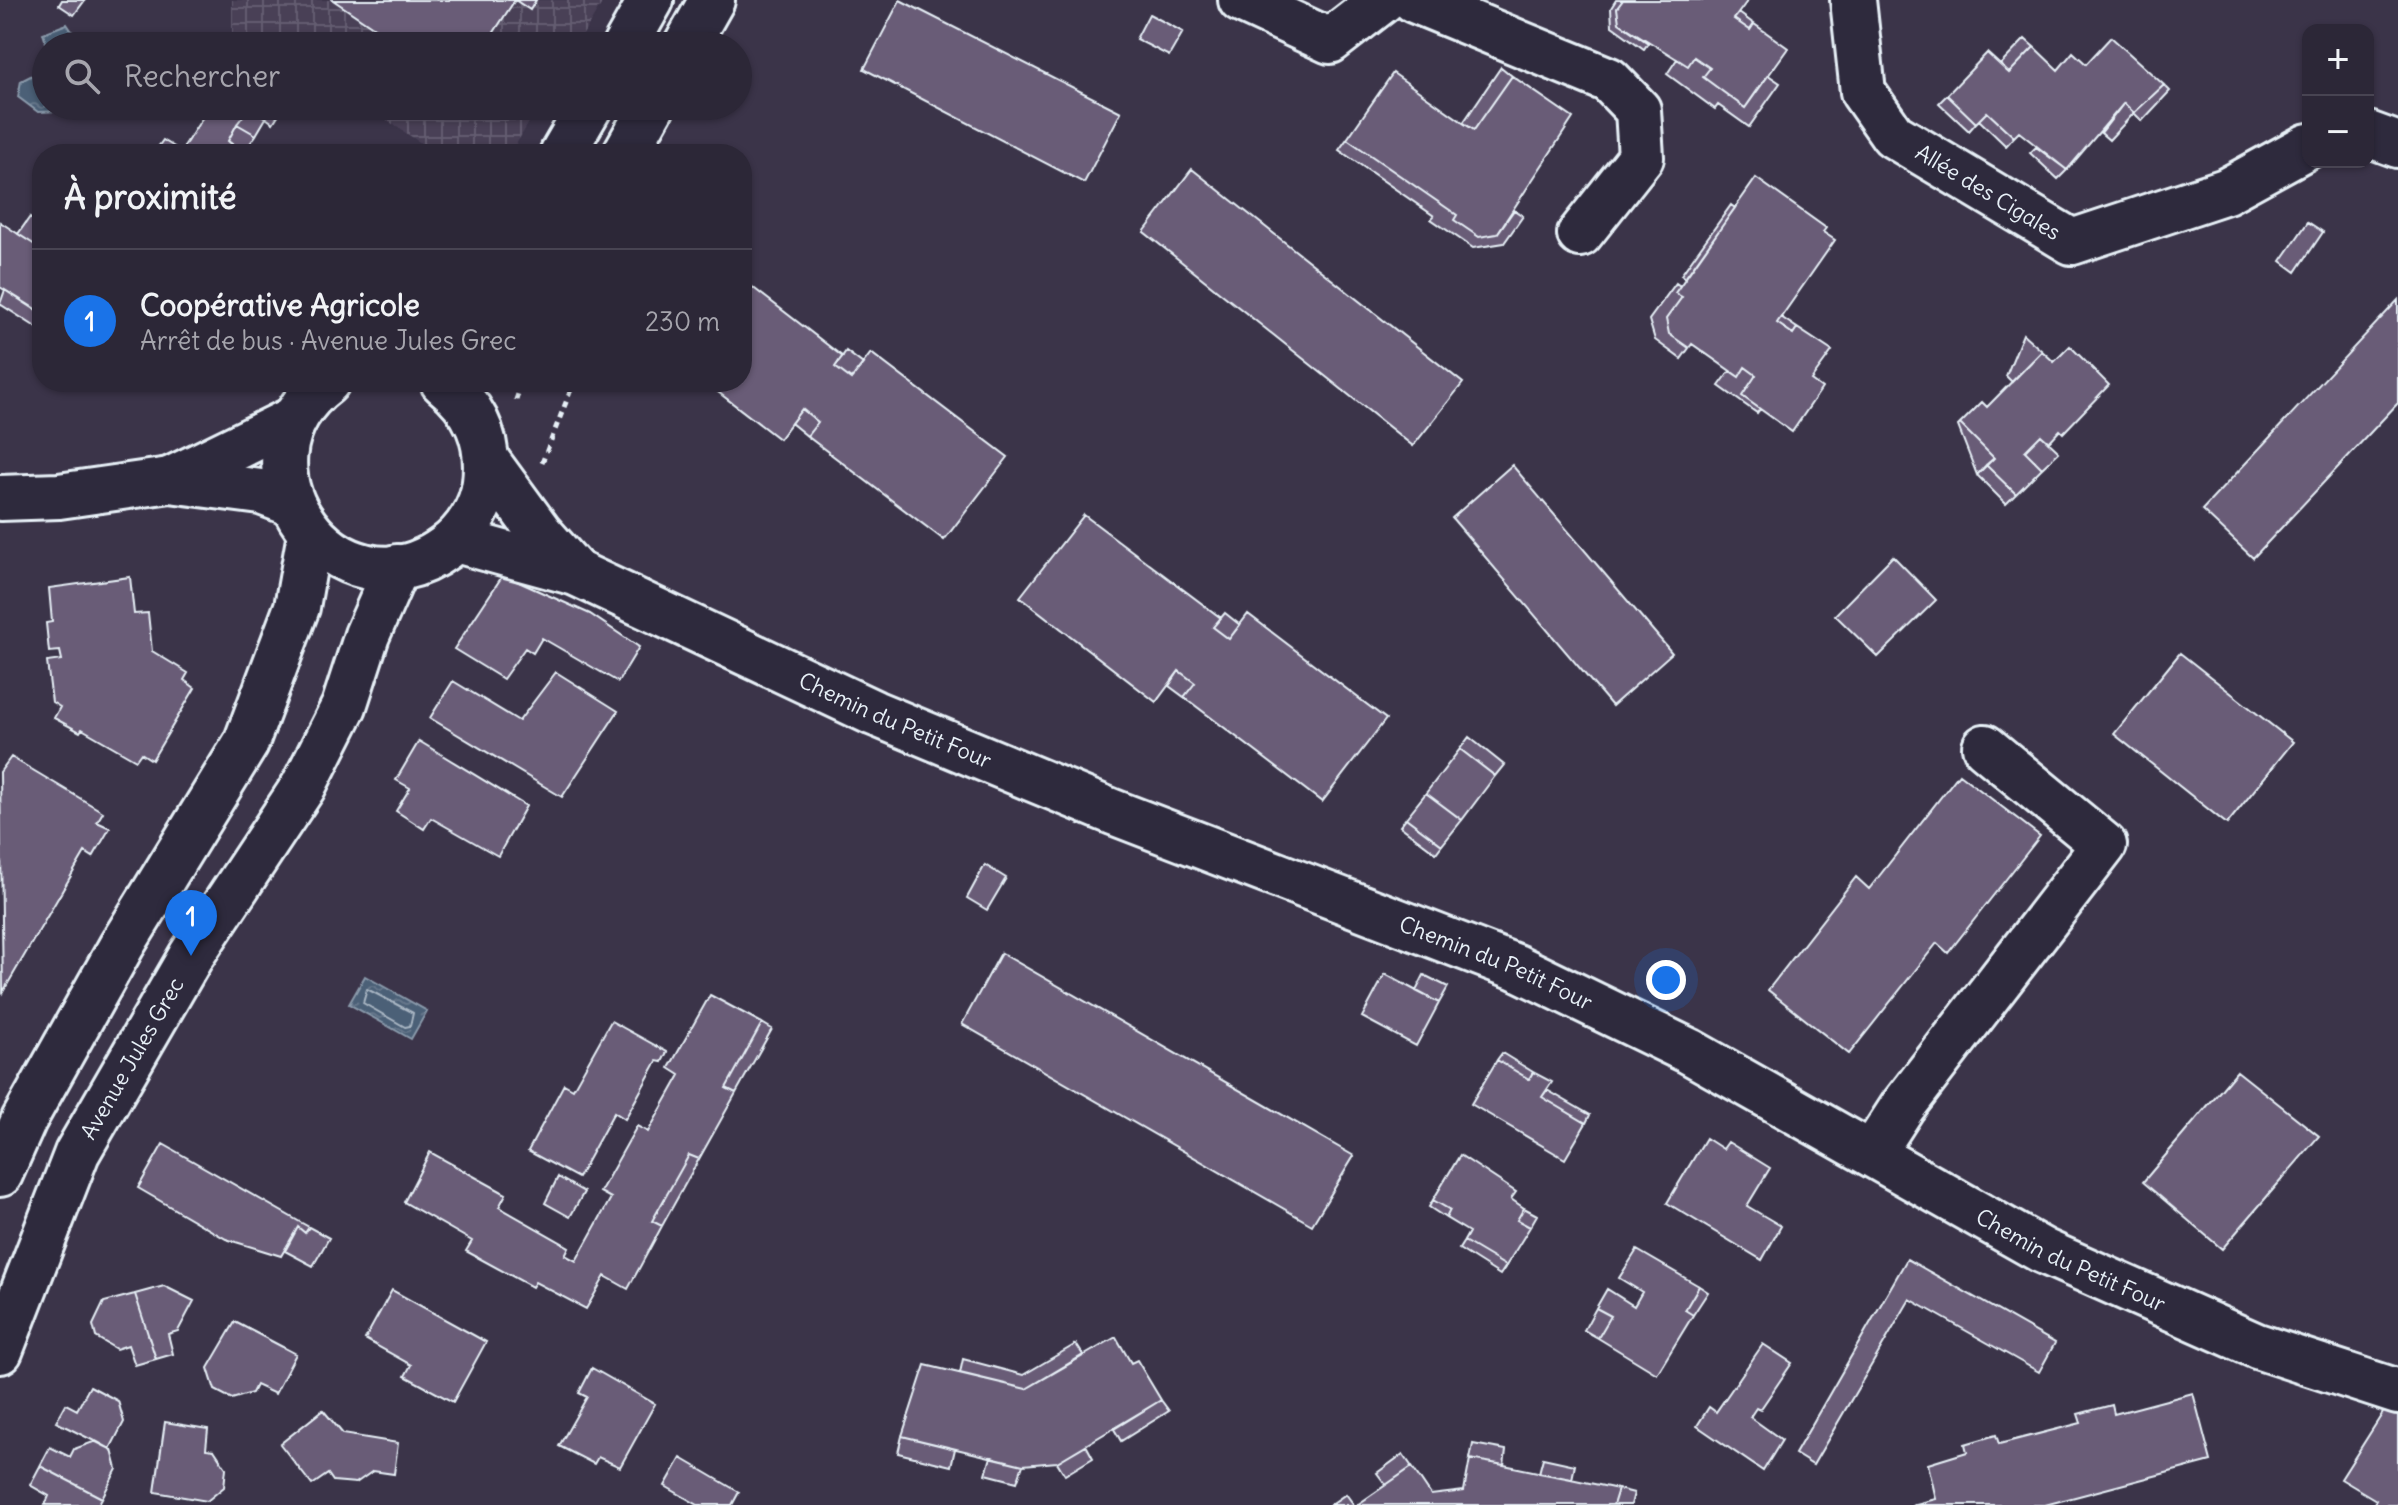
<!DOCTYPE html>
<html lang="fr">
<meta charset="utf-8">
<style>
:root{--surface:#2c2737;--page:#383342;--text:#f1f3f6;--muted:#a6a5ad;--line:#484452;--accent:#1a73e8}
body{margin:0;font-family:Delius,sans-serif;background:var(--page);color:var(--text)}
.controls{position:absolute;right:24px;top:24px;display:grid;overflow:hidden;border-radius:16px;box-shadow:0 2px 6px #0004}
.controls button{width:72px;height:72px;display:grid;place-items:center;padding:0;border:0;border-bottom:2px solid var(--line);background:var(--surface);color:var(--text);font:40px sans-serif}
.you{position:absolute;left:1666px;top:980px;width:28px;height:28px;margin:-20px;border:6px solid #fff;border-radius:50%;background:#1a73e8;box-shadow:0 0 0 12px #1a73e833}
.badge{display:grid;place-items:center;width:52px;height:52px;border-radius:50%;background:var(--accent);color:#fff;font-size:26px;font-weight:700}
.pin{position:absolute;translate:-50% -66px;filter:drop-shadow(0 2px 4px #0008)}
.pin::after{content:'';position:absolute;top:42px;width:28px;height:24px;background:inherit;clip-path:polygon(0 0,100% 0,50% 100%)}
.list{margin:0;padding:0;list-style:none}
h2{display:flex;justify-content:space-between;align-items:center;height:104px;margin:0;padding:0 32px;font-size:34px}
h2 small{font-size:26px;font-weight:400;color:var(--muted)}
.list li{display:grid;grid-template-columns:52px 1fr auto;gap:24px;align-items:center;box-sizing:border-box;height:144px;padding:0 32px;border-top:2px solid var(--line)}
.list b{display:block;font-size:30px;white-space:nowrap}
.list p{margin:0;font-size:26px;white-space:nowrap;color:var(--muted)}
.list em{font-size:26px;font-style:normal;color:var(--muted)}
.icon{flex:none;width:44px;height:44px;fill:none;stroke:currentColor;stroke-width:2;stroke-linecap:round;stroke-linejoin:round}
.map{position:relative;flex:none;width:2398px;height:1505px;overflow:hidden}
.search{position:absolute;background:var(--surface);box-shadow:0 2px 6px #0004;left:32px;top:32px;width:720px;height:88px;display:flex;align-items:center;gap:20px;box-sizing:border-box;padding:0 28px;border-radius:44px;color:var(--muted);font-size:30px}
.panel{position:absolute;background:var(--surface);box-shadow:0 2px 6px #0004;left:32px;top:144px;width:720px;height:248px;border-radius:32px}
.map>svg:first-child{display:block}
.industrial{fill:url(#industrial-grid)}
.water{fill:url(#water-ripples);stroke:#8a9aab;stroke-width:2}
.lines{fill:none;stroke-linecap:round;stroke-linejoin:round}
.shore{stroke:#aab7c4;stroke-width:2}
.building{fill:#695b77;stroke:#e8f1f8;stroke-width:2}
.minor-casing{stroke:#e8f1f8;stroke-width:50}
.path{stroke:#e8f1f8;stroke-width:5;stroke-dasharray:6 6;stroke-linecap:butt}
.minor{stroke:#2f2a3d;stroke-width:44}
.labels{text-anchor:middle;dominant-baseline:central;stroke-width:8;stroke-linejoin:round;paint-order:stroke}
.street-label{font-size:22px;fill:#e8f1f8;stroke:#2f2a3d}
</style>
<div class="map">
<svg width="2398" height="1505" viewBox="0 0 2398 1505">
<defs>
<pattern id="industrial-grid" width="8" height="8" patternUnits="userSpaceOnUse" patternTransform="scale(2)"><rect width="8" height="8" fill="#494057"/><path d="M0 4h8M4 0v8" fill="none" stroke="#635c70"/></pattern>
<pattern id="water-ripples" width="26" height="14" patternUnits="userSpaceOnUse" patternTransform="scale(2)"><rect width="26" height="14" fill="#4c6077"/><path d="M2 4q2-2 4 0t4 0M15 11q2-2 4 0t4 0" fill="none" stroke="#66778b"/></pattern>
</defs>
<rect width="100%" height="100%" fill="#3b3449"/>
<filter id="ink" filterUnits="userSpaceOnUse"><feTurbulence type="fractalNoise" baseFrequency=".0125" numOctaves="2"/><feDisplacementMap in="SourceGraphic" scale="16" xChannelSelector="R" yChannelSelector="G"/><feConvolveMatrix kernelMatrix="1 2 1 2 8 2 1 2 1" color-interpolation-filters="sRGB"/></filter>
<g filter="url(#ink)">
<path class="industrial" d="M 232,0 L 604,0 L 576,46 L 274,46 L 232,33 Z
M 366,106 L 539,106 L 510,154 L 437,154 Z"/>
<path class="water" d="M 67,24 L 82,46 L 47,46 L 43,33 Z
M 46,68 L 46,106 L 66,106 L 62,111 L 38,112 L 18,97 L 21,81 Z
M 365,976 L 427,1011 L 411,1039 L 349,1004 Z"/>
<g class="lines">
<path class="shore" d="M 367,989 L 413,1013 L 410,1026 L 405,1027 L 363,1003 Z"/>
</g>
<path class="building" d="M 62,0 L 85,0 L 74,15 L 59,5 Z
M 333,0 L 536,0 L 530,10 L 515,0 L 485,46 L 401,46 Z
M 900,0 L 1121,112 L 1084,183 L 864,69 Z
M 1616,0 L 1623,0 L 1617,8 L 1619,23 L 1648,43 L 1644,49 L 1612,26 L 1611,8 Z
M 1623,0 L 1748,0 L 1734,19 L 1750,30 L 1754,24 L 1788,48 L 1745,108 L 1703,77 L 1710,68 L 1694,57 L 1688,66 L 1619,23 L 1617,8 Z
M 1739,13 L 1754,24 L 1750,30 L 1734,19 Z
M 1149,14 L 1183,32 L 1169,56 L 1136,39 Z
M 2111,37 L 2164,85 L 2134,113 L 2124,103 L 2067,170 L 2019,132 L 2014,137 L 1987,112 L 1976,123 L 1947,95 L 1987,53 L 2009,73 L 2034,47 L 2058,70 L 2073,52 L 2086,64 Z
M 2025,39 L 2034,47 L 2009,73 L 2000,65 Z
M 1694,57 L 1710,68 L 1703,77 L 1745,108 L 1768,75 L 1780,83 L 1749,127 L 1718,105 L 1715,109 L 1667,74 L 1677,59 L 1688,66 Z
M 1501,67 L 1512,76 L 1474,130 L 1463,123 Z
M 1393,73 L 1474,130 L 1512,76 L 1573,118 L 1497,234 L 1479,237 L 1454,220 L 1457,215 L 1347,139 Z
M 2164,85 L 2170,91 L 2142,121 L 2134,113 Z
M 1947,95 L 1976,123 L 1969,131 L 1939,103 Z
M 2124,103 L 2134,113 L 2109,140 L 2101,133 Z
M 210,106 L 274,106 L 266,118 L 249,108 L 237,124 L 228,141 L 243,154 L 153,154 L 163,140 L 181,151 Z
M 274,106 L 284,106 L 273,123 L 266,118 Z
M 249,108 L 266,118 L 256,135 L 237,124 Z
M 1987,112 L 2014,137 L 2006,146 L 1979,120 Z
M 237,124 L 256,135 L 244,152 L 228,141 Z
M 1347,139 L 1457,215 L 1454,220 L 1479,237 L 1497,234 L 1514,210 L 1523,216 L 1504,243 L 1473,248 L 1431,219 L 1434,216 L 1339,150 Z
M 2036,147 L 2067,170 L 2058,179 L 2030,153 Z
M 1192,169 L 1463,383 L 1413,446 L 1144,232 Z
M 1756,178 L 1826,228 L 1823,232 L 1835,240 L 1777,323 L 1793,334 L 1797,328 L 1832,351 L 1811,380 L 1822,388 L 1792,432 L 1742,396 L 1756,375 L 1745,367 L 1739,377 L 1692,344 L 1689,348 L 1669,334 L 1666,319 L 1682,297 L 1675,293 Z
M 1731,205 L 1735,208 L 1685,278 L 1681,275 Z
M 30,217 L 42,226 L 42,235 L 35,245 L 18,234 Z
M 0,222 L 35,245 L 42,235 L 42,314 L 0,287 Z
M 2308,222 L 2323,232 L 2296,272 L 2281,261 Z
M 742,279 L 843,357 L 835,367 L 851,379 L 871,353 L 1008,457 L 944,540 L 807,436 L 818,422 L 802,409 L 779,439 L 705,382 L 742,382 Z
M 1676,283 L 1680,286 L 1675,293 L 1682,297 L 1666,319 L 1669,334 L 1689,348 L 1681,359 L 1655,340 L 1649,320 Z
M 5,290 L 42,313 L 42,331 L 0,304 Z
M 2398,300 L 2398,403 L 2253,558 L 2202,510 Z
M 1781,317 L 1797,328 L 1793,334 L 1777,323 Z
M 2023,334 L 2042,351 L 2012,382 L 2006,376 Z
M 2070,346 L 2109,385 L 2063,433 L 2060,430 L 2049,442 L 2041,435 L 2025,451 L 2042,468 L 2016,494 L 1986,465 L 1994,458 L 1960,424 L 1982,402 L 1987,407 L 2042,351 L 2054,362 Z
M 846,351 L 863,364 L 851,379 L 835,367 Z
M 1745,367 L 1756,375 L 1742,396 L 1760,409 L 1757,413 L 1719,386 L 1730,371 L 1739,377 Z
M 802,409 L 818,422 L 807,436 L 791,423 Z
M 1960,424 L 1994,458 L 1977,475 L 1958,426 Z
M 2041,435 L 2059,452 L 2042,468 L 2025,451 Z
M 1512,465 L 1672,653 L 1612,706 L 1452,518 Z
M 1986,465 L 2016,494 L 2006,504 L 1977,475 Z
M 1084,515 L 1221,618 L 1213,627 L 1229,639 L 1248,614 L 1386,719 L 1322,802 L 1184,697 L 1195,683 L 1179,671 L 1156,702 L 1020,597 Z
M 1893,556 L 1936,600 L 1878,657 L 1835,615 Z
M 503,575 L 590,614 L 639,647 L 618,682 L 542,638 L 533,653 L 525,648 L 503,679 L 454,649 Z
M 130,577 L 134,614 L 148,613 L 152,651 L 188,673 L 184,680 L 195,688 L 152,760 L 141,753 L 136,760 L 82,729 L 80,732 L 54,718 L 60,707 L 52,702 L 47,662 L 62,660 L 60,651 L 49,652 L 46,623 L 52,622 L 49,588 Z
M 1225,613 L 1240,625 L 1229,639 L 1213,627 Z
M 2180,653 L 2293,742 L 2227,824 L 2114,734 Z
M 1179,671 L 1195,683 L 1184,697 L 1169,686 Z
M 556,672 L 618,711 L 562,797 L 430,718 L 453,681 L 519,721 Z
M 1469,737 L 1504,765 L 1495,776 L 1460,749 Z
M 419,741 L 526,806 L 498,856 L 431,818 L 424,829 L 396,811 L 410,788 L 396,780 Z
M 1460,749 L 1495,776 L 1462,820 L 1426,793 Z
M 11,757 L 103,812 L 97,822 L 110,828 L 93,857 L 85,852 L 3,992 L 0,772 Z
M 1959,774 L 2040,836 L 1948,953 L 1937,943 L 1849,1054 L 1768,990 L 1856,877 L 1869,889 Z
M 1426,793 L 1462,820 L 1442,845 L 1406,818 Z
M 1406,818 L 1442,845 L 1436,853 L 1400,826 Z
M 985,865 L 1006,878 L 987,910 L 967,898 Z
M 1001,953 L 1354,1156 L 1312,1225 L 962,1024 Z
M 1385,974 L 1439,1003 L 1416,1046 L 1362,1017 Z
M 1424,975 L 1448,987 L 1439,1003 L 1416,991 Z
M 710,995 L 762,1023 L 726,1088 L 736,1093 L 699,1159 L 689,1155 L 652,1221 L 662,1226 L 628,1289 L 605,1276 L 586,1309 L 535,1282 L 532,1287 L 466,1251 L 472,1241 L 404,1202 L 430,1152 L 506,1194 L 499,1207 L 569,1247 L 565,1255 L 576,1261 L 611,1198 L 600,1192 L 637,1126 L 648,1132 L 680,1075 L 669,1068 Z
M 611,1021 L 667,1052 L 662,1062 L 657,1061 L 625,1119 L 614,1112 L 578,1178 L 528,1151 L 564,1084 L 573,1089 Z
M 762,1023 L 772,1029 L 736,1093 L 726,1088 Z
M 1502,1053 L 1533,1072 L 1529,1079 L 1497,1060 Z
M 1497,1060 L 1529,1079 L 1533,1072 L 1552,1082 L 1542,1097 L 1586,1123 L 1565,1159 L 1471,1104 Z
M 2237,1071 L 2319,1136 L 2222,1249 L 2143,1182 Z
M 1547,1090 L 1590,1115 L 1586,1123 L 1542,1097 Z
M 1706,1138 L 1723,1149 L 1728,1142 L 1770,1168 L 1747,1206 L 1781,1226 L 1762,1260 L 1667,1203 Z
M 163,1144 L 300,1222 L 309,1227 L 305,1233 L 298,1227 L 281,1256 L 226,1239 L 138,1188 Z
M 689,1155 L 699,1159 L 662,1226 L 652,1221 Z
M 1460,1155 L 1516,1192 L 1511,1199 L 1524,1208 L 1517,1220 L 1530,1227 L 1506,1266 L 1464,1241 L 1469,1232 L 1446,1218 L 1450,1210 L 1433,1200 Z
M 558,1177 L 584,1192 L 570,1217 L 545,1203 Z
M 1433,1200 L 1450,1210 L 1446,1218 L 1429,1207 Z
M 1524,1208 L 1537,1215 L 1530,1227 L 1517,1220 Z
M 298,1227 L 305,1233 L 309,1227 L 329,1238 L 313,1266 L 285,1251 Z
M 1464,1241 L 1506,1266 L 1500,1275 L 1459,1249 Z
M 1637,1250 L 1699,1286 L 1685,1310 L 1693,1315 L 1657,1374 L 1598,1338 L 1611,1316 L 1596,1308 L 1607,1289 L 1634,1306 L 1642,1292 L 1619,1278 Z
M 1907,1259 L 2055,1343 L 2039,1372 L 1910,1299 L 1813,1465 L 1795,1454 Z
M 164,1286 L 194,1301 L 178,1331 L 168,1334 L 173,1354 L 156,1359 L 135,1294 Z
M 1699,1286 L 1708,1292 L 1693,1315 L 1685,1310 Z
M 392,1290 L 486,1342 L 453,1402 L 405,1376 L 411,1365 L 365,1339 Z
M 135,1294 L 156,1359 L 135,1365 L 128,1345 L 116,1349 L 96,1337 L 93,1325 L 104,1302 Z
M 1596,1308 L 1611,1316 L 1598,1338 L 1584,1330 Z
M 235,1322 L 296,1354 L 275,1394 L 256,1385 L 252,1393 L 232,1399 L 215,1390 L 208,1368 Z
M 1116,1337 L 1131,1363 L 1137,1360 L 1161,1400 L 1057,1462 L 1023,1465 L 902,1436 L 925,1365 L 1026,1389 Z
M 1076,1344 L 1083,1355 L 1026,1389 L 960,1373 L 963,1359 L 1023,1375 Z
M 1763,1344 L 1792,1363 L 1760,1410 L 1756,1408 L 1750,1417 L 1782,1440 L 1763,1471 L 1697,1426 L 1709,1407 L 1716,1412 Z
M 592,1368 L 655,1404 L 620,1467 L 598,1457 L 594,1464 L 559,1446 L 587,1397 L 579,1393 Z
M 90,1386 L 118,1401 L 124,1422 L 110,1449 L 56,1422 L 66,1404 L 77,1410 Z
M 2193,1393 L 2211,1461 L 2045,1505 L 1912,1505 L 1936,1499 L 1928,1464 L 1967,1452 L 1965,1444 L 1996,1435 L 1999,1444 L 2081,1423 L 2078,1414 L 2112,1405 L 2114,1414 Z
M 1161,1400 L 1169,1411 L 1121,1441 L 1114,1429 Z
M 2386,1408 L 2398,1413 L 2398,1505 L 2373,1505 L 2376,1500 L 2341,1479 Z
M 323,1410 L 343,1434 L 398,1443 L 394,1474 L 373,1471 L 356,1483 L 333,1481 L 328,1474 L 312,1485 L 280,1444 Z
M 165,1422 L 208,1429 L 206,1449 L 214,1450 L 226,1468 L 224,1487 L 207,1501 L 155,1492 Z
M 902,1436 L 955,1449 L 951,1466 L 898,1453 Z
M 96,1441 L 112,1450 L 117,1469 L 102,1498 L 40,1466 L 50,1447 L 70,1457 L 74,1449 Z
M 1473,1444 L 1506,1450 L 1504,1465 L 1470,1459 Z
M 1086,1445 L 1093,1458 L 1065,1475 L 1057,1462 Z
M 1403,1454 L 1412,1467 L 1386,1485 L 1377,1473 Z
M 991,1457 L 1023,1465 L 1017,1482 L 986,1474 Z
M 681,1458 L 739,1492 L 732,1505 L 698,1505 L 665,1486 Z
M 1543,1458 L 1575,1465 L 1572,1479 L 1539,1473 Z
M 1470,1459 L 1504,1465 L 1618,1489 L 1613,1505 L 1357,1505 L 1412,1467 L 1431,1495 L 1464,1491 Z
M 40,1466 L 102,1498 L 98,1505 L 45,1505 L 49,1496 L 30,1485 Z
M 1618,1489 L 1634,1493 L 1631,1505 L 1613,1505 Z
M 1346,1494 L 1354,1505 L 1330,1505 Z"/>
<g class="lines">
<g class="minor-casing">
<g id="minor">
<path d="M 1241,0 L 1330,41 L 1383,0"/>
<path d="M 1414,0 L 1609,80 L 1638,110 L 1641,157 L 1580,234"/>
<path id="s1" d="M 1853,0 L 1863,92 L 1893,135 L 2072,242 L 2226,191 L 2308,146"/>
<path d="M 625,46 L 651,0"/>
<path d="M 686,46 L 712,0"/>
<path d="M 2368,134 L 2398,145"/>
<path d="M 562,154 L 590,106"/>
<path d="M 625,154 L 652,106"/>
<path d="M 327,382 C 218,465 339,626 445,548 C 466,533 482,508 485,482 C 490,441 476,408 443,382"/>
<path d="M 488,462 L 540,533 L 574,571"/>
<path d="M 170,480 L 294,419"/>
<path d="M 0,498 L 59,496 L 170,480 L 261,492 L 290,503"/>
<path id="s2" d="M 456,540 L 576,573 L 874,713 L 1113,812 L 1516,967 L 1689,1051 L 2043,1251 L 2257,1346 L 2398,1392"/>
<path d="M 1872,1154 L 1903,1106 L 2104,845 L 1985,747"/>
<path d="M 0,1174 L 24,1120 L 122,945 L 246,743 L 297,607 L 310,534"/>
<path id="s3" d="M 0,1351 L 77,1153 L 191,956 L 303,787 L 344,706 L 367,635 L 397,567"/>
</g>
</g>
<path class="path" d="M 516,400 L 522,382
M 542,463 L 574,382"/>
<use href="#minor" class="minor"/>
</g>
</g>
<g class="labels">
<g class="street-label">
<text stroke="none"><textPath href="#s1" startOffset="256">Allée des Cigales</textPath></text>
<text stroke="none"><textPath href="#s2" startOffset="476">Chemin du Petit Four</textPath></text>
<text stroke="none"><textPath href="#s2" startOffset="1124">Chemin du Petit Four</textPath></text>
<text stroke="none"><textPath href="#s3" startOffset="322">Avenue Jules Grec</textPath></text>
<text stroke="none"><textPath href="#s2" startOffset="1772">Chemin du Petit Four</textPath></text>
</g>
</g>
</svg>
<div class="controls">
<button>+</button>
<button>−</button>
</div>
<div class="you"></div>
<div class="pin badge" style="left:191px;top:956px">1</div>
<div class="search"><svg class="icon" aria-label="search" viewBox="0 0 24 24"><circle cx="10" cy="10" r="6"/><path d="M15 15l6 6"/></svg>Rechercher</div>
<section class="panel">
<h2>À proximité<small></small></h2>
<ul class="list">
<li><span class="badge">1</span><div><b>Coopérative Agricole</b><p>Arrêt de bus · Avenue Jules Grec</p></div><em>230 m</em></li>
</ul>
</section>
</div>
